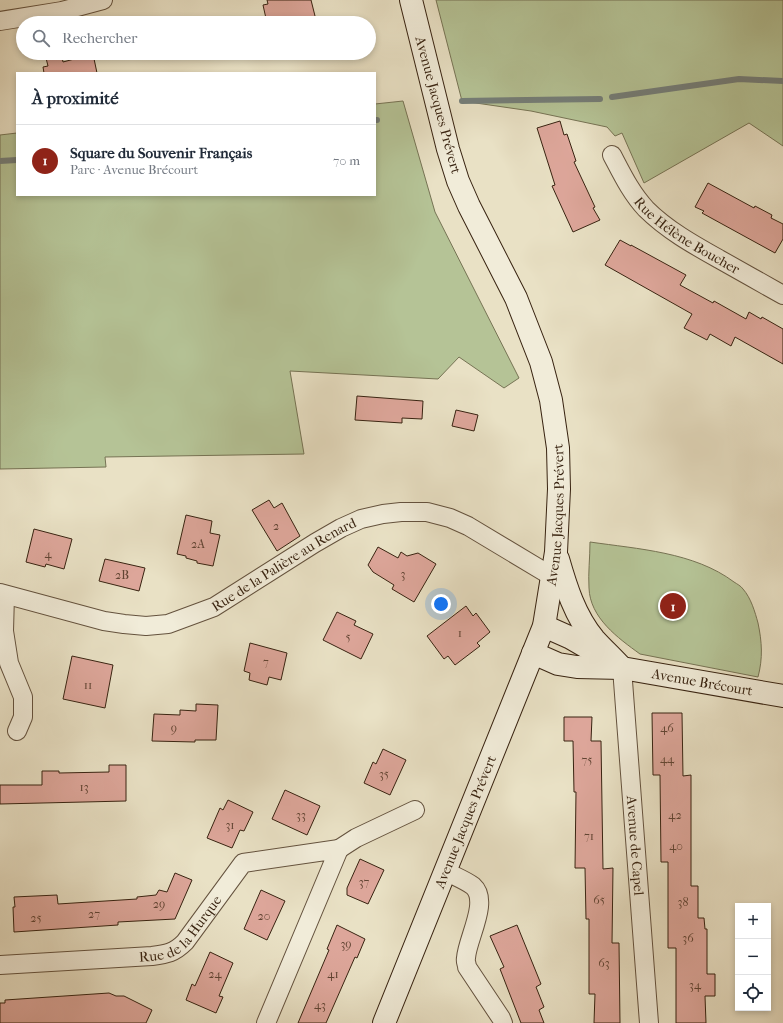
<!DOCTYPE html>
<html lang="fr">
<meta charset="utf-8">
<style>
:root{--surface:#fff;--page:#f2f2f3;--text:#1f2937;--muted:#747a83;--line:#e0e1e3;--accent:#8f2418}
body{margin:0;font-family:"IM FELL French Canon",serif;background:var(--page);color:var(--text)}
.controls{position:absolute;right:12px;bottom:12px;display:grid;overflow:hidden;border-radius:0px;box-shadow:0 2px 6px #0003}
.controls button{width:36px;height:36px;display:grid;place-items:center;padding:0;border:0;border-bottom:1px solid var(--line);background:var(--surface);color:var(--text);font:20px sans-serif}
.you{position:absolute;left:441px;top:604px;width:14px;height:14px;margin:-10px;border:3px solid #fff;border-radius:50%;background:#1a73e8;box-shadow:0 0 0 6px #1a73e833}
.badge{display:grid;place-items:center;width:26px;height:26px;border-radius:50%;background:var(--accent);color:#fff;font-size:13px;font-weight:700}
.pin{position:absolute;translate:-50% -50%;border:2px solid #fff;box-shadow:0 1px 4px #0006}
.list{margin:0;padding:0;list-style:none}
h2{display:flex;justify-content:space-between;align-items:center;height:52px;margin:0;padding:0 16px;font-size:17px}
h2 small{font-size:13px;font-weight:400;color:var(--muted)}
.list li{display:grid;grid-template-columns:26px 1fr auto;gap:12px;align-items:center;box-sizing:border-box;height:72px;padding:0 16px;border-top:1px solid var(--line)}
.list b{display:block;font-size:15px;white-space:nowrap}
.list p{margin:0;font-size:13px;white-space:nowrap;color:var(--muted)}
.list em{font-size:13px;font-style:normal;color:var(--muted)}
.icon{flex:none;width:22px;height:22px;fill:none;stroke:currentColor;stroke-width:2;stroke-linecap:round;stroke-linejoin:round}
.map{position:relative;flex:none;width:783px;height:1023px;overflow:hidden}
.search{position:absolute;background:var(--surface);box-shadow:0 2px 6px #0003;left:16px;top:16px;width:360px;height:44px;display:flex;align-items:center;gap:10px;box-sizing:border-box;padding:0 14px;border-radius:22px;color:var(--muted);font-size:15px}
.panel{position:absolute;background:var(--surface);box-shadow:0 2px 6px #0003;left:16px;top:72px;width:360px;height:124px;border-radius:0px}
.map>svg:first-child{display:block}
.green{fill:#b5c396;stroke:#767354}
.lines{fill:none;stroke-linecap:round;stroke-linejoin:round}
.stream{stroke:#747e79;stroke-width:6}
.building{fill:#dda69a;stroke:#382311}
.street-casing{stroke:#64523e;stroke-width:20}
.secondary-casing{stroke:#382311;stroke-width:24}
.street{stroke:#f1ecd9;stroke-width:18}
.secondary{stroke:#f1ecd9;stroke-width:22}
.labels{text-anchor:middle;dominant-baseline:central;stroke-width:3.5;stroke-linejoin:round;paint-order:stroke}
.number-label{font-size:12px;fill:#614433}
.street-label{font-size:14px;fill:#382311;stroke:#f1ecd9}
</style>
<div class="map">
<svg width="783" height="1023" viewBox="0 0 783 1023">
<rect width="100%" height="100%" fill="#e9e1c5"/>
<filter id="stains"><feTurbulence type="fractalNoise" baseFrequency=".005" numOctaves="4"/><feColorMatrix values="0 0 0 0 .2 0 0 0 0 .09 0 0 0 0 .02 0 0 0 .5 -.17"/></filter>
<radialGradient id="worn" r=".72"><stop offset=".6" stop-color="#630" stop-opacity="0"/><stop offset="1" stop-color="#630" stop-opacity=".3"/></radialGradient>
<path class="green" d="M 436,0 L 783,0 L 783,146 L 749,123 L 644,183 L 622,133 L 615,136 L 607,127 L 531,111 L 462,101 Z
M 403,101 L 435,212 L 519,378 L 504,388 L 459,357 L 438,379 L 290,371 L 304,454 L 105,457 L 106,467 L 0,469 L 0,135 L 17,133 L 17,195 L 375,195 L 375,104 Z
M 590,542 C 638,549 694,552 734,582 C 737,584 741,586 743,589 C 751,598 755,612 758,623 C 762,642 763,658 758,677 L 640,654 C 618,638 590,618 589,588 C 588,573 590,558 590,542 Z"/>
<g class="lines">
<path class="stream" d="M 612,97 L 739,79 L 783,81
M 462,101 L 600,99
M 375,120 L 377,120
M 0,161 L 17,160"/>
</g>
<path class="building" d="M 267,0 L 311,0 L 316,20 L 302,23 L 267,23 L 263,5 L 268,4 Z
M 61,53 L 63,62 L 93,54 L 97,73 L 44,73 L 43,67 L 48,66 L 46,58 Z
M 560,121 L 564,135 L 567,134 L 576,161 L 574,162 L 595,207 L 593,208 L 600,220 L 573,232 L 552,186 L 555,185 L 537,128 Z
M 708,183 L 754,208 L 755,206 L 772,215 L 771,218 L 783,224 L 783,239 L 775,253 L 702,213 L 704,211 L 695,207 Z
M 620,240 L 631,246 L 631,245 L 686,275 L 680,285 L 713,303 L 714,301 L 746,319 L 749,312 L 761,319 L 762,317 L 783,329 L 783,364 L 735,337 L 731,346 L 710,334 L 707,340 L 684,328 L 692,314 L 605,265 Z
M 357,396 L 423,401 L 422,419 L 402,418 L 402,423 L 355,420 Z
M 456,410 L 478,415 L 474,431 L 452,426 Z
M 269,500 L 274,508 L 282,503 L 300,536 L 277,551 L 252,510 Z
M 186,515 L 212,521 L 210,533 L 220,535 L 213,566 L 197,563 L 197,561 L 186,558 L 186,556 L 177,554 Z
M 34,529 L 72,539 L 64,569 L 46,564 L 45,567 L 26,562 Z
M 378,547 L 398,558 L 401,552 L 407,556 L 418,553 L 436,564 L 414,602 L 392,589 L 394,585 L 373,572 L 368,565 Z
M 105,559 L 145,568 L 139,591 L 99,581 Z
M 466,606 L 473,616 L 476,613 L 490,632 L 477,643 L 480,646 L 455,665 L 448,656 L 444,659 L 427,636 Z
M 337,612 L 356,621 L 354,625 L 373,634 L 361,659 L 323,640 Z
M 250,643 L 287,653 L 281,680 L 269,677 L 267,685 L 249,680 L 250,673 L 244,671 Z
M 72,656 L 113,665 L 105,708 L 63,699 Z
M 196,704 L 218,705 L 216,740 L 195,740 L 195,742 L 152,741 L 154,714 L 180,715 L 180,710 L 196,711 Z
M 652,713 L 682,713 L 683,776 L 691,775 L 691,886 L 698,886 L 698,918 L 704,918 L 705,929 L 707,929 L 707,974 L 715,974 L 715,996 L 705,996 L 706,1023 L 676,1023 L 676,948 L 668,948 L 668,862 L 661,862 L 660,775 L 653,775 Z
M 564,717 L 592,717 L 591,741 L 601,741 L 603,869 L 613,868 L 612,943 L 619,943 L 620,1023 L 594,1023 L 595,994 L 589,994 L 589,919 L 586,919 L 585,868 L 575,868 L 576,792 L 574,792 L 573,741 L 564,741 Z
M 383,749 L 406,760 L 390,795 L 364,783 L 373,762 L 376,764 Z
M 109,765 L 126,765 L 126,801 L 0,804 L 0,785 L 42,785 L 42,771 L 59,771 L 59,773 L 109,772 Z
M 285,790 L 320,806 L 307,835 L 272,819 Z
M 228,800 L 253,812 L 244,831 L 240,830 L 232,848 L 207,838 L 220,808 L 223,810 Z
M 360,859 L 384,870 L 368,904 L 347,895 L 347,888 Z
M 175,873 L 192,880 L 175,919 L 118,922 L 118,925 L 14,932 L 13,907 L 15,907 L 14,897 L 57,895 L 58,904 L 137,899 L 137,897 L 156,895 L 159,890 L 167,892 Z
M 261,890 L 285,901 L 267,940 L 244,929 Z
M 337,925 L 365,939 L 357,958 L 355,957 L 326,1023 L 298,1023 L 329,950 L 327,949 Z
M 517,925 L 541,984 L 536,987 L 544,1007 L 539,1010 L 544,1023 L 521,1023 L 500,969 L 504,967 L 490,936 Z
M 210,952 L 233,963 L 219,996 L 223,997 L 216,1013 L 186,1000 L 192,984 L 195,986 Z
M 109,993 L 116,996 L 124,996 L 152,1010 L 146,1023 L 0,1023 L 0,1003 L 5,1003 L 5,1000 Z"/>
<g class="lines">
<g class="street-casing">
<g id="street">
<path d="M 0,21 L 62,11 L 103,0"/>
<path id="s1" d="M 612,155 C 622,174 631,193 646,209 C 667,230 694,245 719,259 C 740,271 762,283 783,295"/>
<path id="s2" d="M 0,593 L 104,621 L 124,624 L 146,626 L 168,624 L 214,607 L 315,543 L 341,528 L 361,519 L 383,514 L 401,512 L 427,512 L 450,518 L 468,526 L 553,577"/>
<path d="M 5,595 L 4,631 L 9,663 L 23,697 L 23,717 L 17,731"/>
<path id="s3" d="M 622,668 L 649,1023"/>
<path d="M 339,849 L 356,838 L 415,810"/>
<path d="M 445,871 C 454,876 465,880 473,886 C 490,901 467,939 466,958 C 465,961 467,964 467,967 L 501,1018 L 503,1023"/>
<path id="s4" d="M 0,965 L 152,956 C 167,954 174,953 185,942 L 243,863 L 339,849 L 266,1023"/>
</g>
</g>
<g class="secondary-casing">
<g id="secondary">
<path d="M 558,559 C 566,587 575,616 594,639 C 603,649 613,658 622,668"/>
<path d="M 544,626 L 571,638 L 602,656"/>
<path id="s5" d="M 533,653 L 558,664 L 577,667 L 622,668 L 783,696"/>
<path id="s6" d="M 384,1023 L 544,626 L 556,552 L 559,489 L 558,448 L 551,400 L 541,362 L 516,298 L 469,206 L 458,181 L 448,149 L 411,0"/>
</g>
</g>
<use href="#street" class="street"/>
<use href="#secondary" class="secondary"/>
</g>
<g class="labels">
<g class="number-label">
<text x="276" y="526">2</text>
<text x="198" y="544">2A</text>
<text x="48" y="554">4</text>
<text x="403" y="574">3</text>
<text x="122" y="575">2B</text>
<text x="460" y="633">1</text>
<text x="348" y="637">5</text>
<text x="266" y="662">7</text>
<text x="88" y="685">11</text>
<text x="174" y="728">9</text>
<text x="667" y="728">46</text>
<text x="667" y="759">44</text>
<text x="587" y="760">75</text>
<text x="384" y="774">35</text>
<text x="84" y="787">13</text>
<text x="301" y="815">33</text>
<text x="675" y="815">42</text>
<text x="230" y="825">31</text>
<text x="589" y="836">71</text>
<text x="676" y="846">40</text>
<text x="364" y="882">37</text>
<text x="599" y="900">65</text>
<text x="683" y="902">38</text>
<text x="159" y="904">29</text>
<text x="94" y="914">27</text>
<text x="264" y="916">20</text>
<text x="36" y="918">25</text>
<text x="688" y="938">36</text>
<text x="346" y="944">39</text>
<text x="604" y="963">63</text>
<text x="215" y="974">24</text>
<text x="333" y="974">41</text>
<text x="695" y="985">34</text>
<text x="320" y="1005">43</text>
</g>
<g class="street-label">
<text transform="translate(438 105) rotate(75)">Avenue Jacques Prévert</text>
<text stroke="none"><textPath href="#s1" startOffset="113">Rue Hélène Boucher</textPath></text>
<text stroke="none"><textPath href="#s6" startOffset="540">Avenue Jacques Prévert</textPath></text>
<text stroke="none"><textPath href="#s2" startOffset="303">Rue de la Palière au Renard</textPath></text>
<text stroke="none"><textPath href="#s5" startOffset="173">Avenue Brécourt</textPath></text>
<text stroke="none"><textPath href="#s6" startOffset="217">Avenue Jacques Prévert</textPath></text>
<text stroke="none"><textPath href="#s3" startOffset="178">Avenue de Capel</textPath></text>
<text stroke="none"><textPath href="#s4" startOffset="192">Rue de la Hurque</textPath></text>
</g>
</g>
<rect width="100%" height="100%" filter="url(#stains)"/>
<rect width="100%" height="100%" fill="url(#worn)"/>
</svg>
<div class="controls">
<button>+</button>
<button>−</button>
<button><svg class="icon" aria-label="locate" viewBox="0 0 24 24"><circle cx="12" cy="12" r="6"/><path d="M12 2v4M12 18v4M2 12h4M18 12h4"/></svg></button>
</div>
<div class="you"></div>
<div class="pin badge" style="left:673px;top:606px">1</div>
<div class="search"><svg class="icon" aria-label="search" viewBox="0 0 24 24"><circle cx="10" cy="10" r="6"/><path d="M15 15l6 6"/></svg>Rechercher</div>
<section class="panel">
<h2>À proximité<small></small></h2>
<ul class="list">
<li><span class="badge">1</span><div><b>Square du Souvenir Français</b><p>Parc · Avenue Brécourt</p></div><em>70 m</em></li>
</ul>
</section>
</div>
